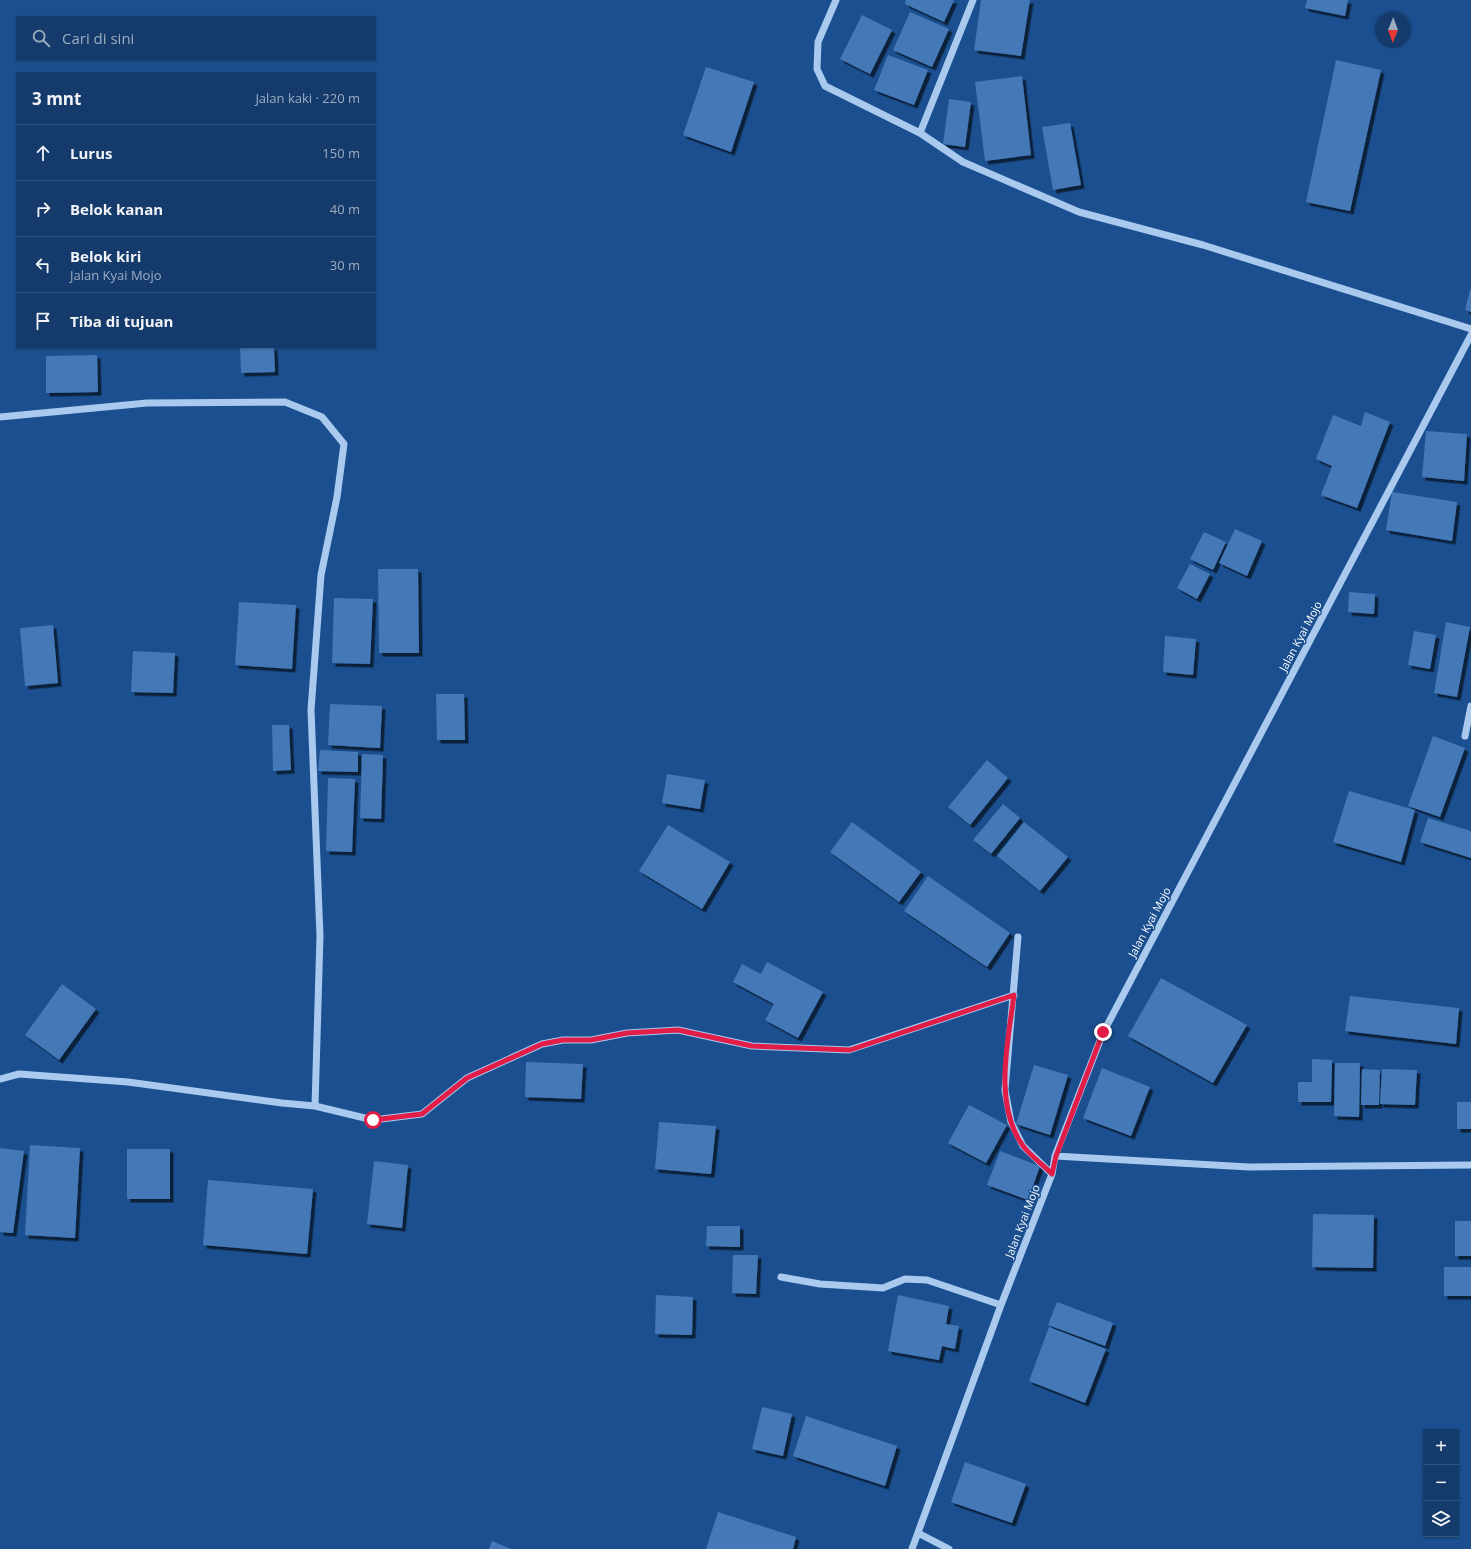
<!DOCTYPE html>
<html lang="id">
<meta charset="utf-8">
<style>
:root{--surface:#143b6b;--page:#1d4271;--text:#f1f3f6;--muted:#9dadc1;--line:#33557e}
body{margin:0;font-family:"Open Sans",sans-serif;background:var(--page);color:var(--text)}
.controls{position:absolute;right:12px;bottom:12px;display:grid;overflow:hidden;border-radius:0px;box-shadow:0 1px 3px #0004}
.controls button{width:36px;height:36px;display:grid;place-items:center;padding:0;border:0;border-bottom:1px solid var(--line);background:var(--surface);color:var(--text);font:20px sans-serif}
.compass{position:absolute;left:1375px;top:12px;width:36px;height:36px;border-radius:50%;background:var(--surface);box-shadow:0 1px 3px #0004;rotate:181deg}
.stop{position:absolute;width:12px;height:12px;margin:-9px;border:3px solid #e11d48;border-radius:50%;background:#fff}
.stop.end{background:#e11d48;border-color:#fff;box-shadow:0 1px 4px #0008}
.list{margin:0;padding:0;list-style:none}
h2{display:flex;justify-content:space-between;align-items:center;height:52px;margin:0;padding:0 16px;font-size:17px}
h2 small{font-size:13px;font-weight:400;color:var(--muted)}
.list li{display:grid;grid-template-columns:26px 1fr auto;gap:12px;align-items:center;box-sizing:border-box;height:56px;padding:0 16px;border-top:1px solid var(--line)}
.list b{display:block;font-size:15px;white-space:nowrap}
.list p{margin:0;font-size:13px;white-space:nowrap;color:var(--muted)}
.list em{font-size:13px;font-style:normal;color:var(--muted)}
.icon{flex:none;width:22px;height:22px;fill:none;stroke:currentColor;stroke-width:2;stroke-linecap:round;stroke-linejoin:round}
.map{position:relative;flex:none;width:1471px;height:1549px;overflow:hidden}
.search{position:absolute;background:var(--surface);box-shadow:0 1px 3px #0004;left:16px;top:16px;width:360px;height:44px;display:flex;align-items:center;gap:10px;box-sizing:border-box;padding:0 14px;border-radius:0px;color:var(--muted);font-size:15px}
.panel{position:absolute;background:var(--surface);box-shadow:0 1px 3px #0004;left:16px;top:72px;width:360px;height:276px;border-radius:0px}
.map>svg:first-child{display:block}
.building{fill:#4478b7;filter:url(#shadow)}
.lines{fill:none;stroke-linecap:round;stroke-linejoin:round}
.minor{stroke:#a9c9ee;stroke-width:7}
.route{stroke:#e11d48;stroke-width:5}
.labels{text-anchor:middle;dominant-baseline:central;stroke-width:3;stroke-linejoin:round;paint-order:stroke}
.street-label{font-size:11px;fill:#fff;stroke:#1b4f8f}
</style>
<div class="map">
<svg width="1471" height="1549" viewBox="0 0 1471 1549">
<defs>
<filter id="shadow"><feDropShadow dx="3.5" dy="3.5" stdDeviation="0" flood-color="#0009"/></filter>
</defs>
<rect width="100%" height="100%" fill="#1b4f8f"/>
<path class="building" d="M 906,0 L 954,0 L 944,22 L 905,4 Z
M 981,0 L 1030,0 L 1021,56 L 974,50 Z
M 1307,0 L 1348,0 L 1345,16 L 1305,8 Z
M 910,12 L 949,29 L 932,67 L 893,50 Z
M 862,15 L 892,30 L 870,74 L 840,59 Z
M 888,55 L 928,70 L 914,105 L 874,90 Z
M 1336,60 L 1381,70 L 1350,211 L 1306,202 Z
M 706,67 L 754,82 L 731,152 L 683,135 Z
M 1022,76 L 1031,155 L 985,161 L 975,82 Z
M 949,99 L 971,102 L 965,147 L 943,144 Z
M 1070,123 L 1081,185 L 1053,190 L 1042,127 Z
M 1470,290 L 1471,290 L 1471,312 L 1465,310 Z
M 240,347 L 274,347 L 275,372 L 241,373 Z
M 97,355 L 98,392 L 46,393 L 46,356 Z
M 1365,412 L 1390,422 L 1357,508 L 1321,495 L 1332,466 L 1316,459 L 1333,415 L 1361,426 Z
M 1426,431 L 1467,434 L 1464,481 L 1422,477 Z
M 1392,492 L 1457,502 L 1452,541 L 1386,530 Z
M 1235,529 L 1262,541 L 1247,576 L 1219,563 Z
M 1204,532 L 1226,542 L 1213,570 L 1190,559 Z
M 1190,564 L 1210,574 L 1197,599 L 1177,588 Z
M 378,569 L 418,569 L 419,653 L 379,653 Z
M 1349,592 L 1375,594 L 1374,614 L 1348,612 Z
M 334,598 L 373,599 L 370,664 L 332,663 Z
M 239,602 L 296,605 L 292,669 L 235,665 Z
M 1446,622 L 1470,627 L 1457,697 L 1434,693 Z
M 53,625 L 58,683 L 25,686 L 20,628 Z
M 1414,631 L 1436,635 L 1430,669 L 1408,665 Z
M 1165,636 L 1196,639 L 1193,675 L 1163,672 Z
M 133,651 L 175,653 L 173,693 L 131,692 Z
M 436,694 L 464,694 L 465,740 L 437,740 Z
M 330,704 L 382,706 L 380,748 L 328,745 Z
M 272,725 L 289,725 L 291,770 L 273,771 Z
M 1433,736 L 1465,748 L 1440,817 L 1408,806 Z
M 320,750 L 358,752 L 358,772 L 318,771 Z
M 362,754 L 383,755 L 381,819 L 360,818 Z
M 987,760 L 1008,778 L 970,825 L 948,807 Z
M 667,774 L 705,780 L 700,809 L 662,803 Z
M 328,778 L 355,779 L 352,852 L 326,851 Z
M 1349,791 L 1415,810 L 1401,862 L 1333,842 Z
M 1003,804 L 1020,818 L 991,854 L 973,840 Z
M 1428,818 L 1471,831 L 1471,858 L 1420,842 Z
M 852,822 L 921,872 L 899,902 L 830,852 Z
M 1024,822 L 1068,857 L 1040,891 L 997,856 Z
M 668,825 L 730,862 L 702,909 L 639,871 Z
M 928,876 L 1010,933 L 987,967 L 904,911 Z
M 767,962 L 823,992 L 798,1038 L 765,1020 L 774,1004 L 733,982 L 742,964 L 761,974 Z
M 1161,978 L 1247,1025 L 1213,1083 L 1128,1036 Z
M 62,984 L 96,1009 L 59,1060 L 25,1035 Z
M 1350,996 L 1459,1008 L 1456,1044 L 1345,1031 Z
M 1312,1059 L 1332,1060 L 1331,1102 L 1298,1102 L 1298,1082 L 1312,1082 Z
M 526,1062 L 583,1064 L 581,1099 L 525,1097 Z
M 1335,1063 L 1360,1063 L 1359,1117 L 1334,1116 Z
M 1034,1065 L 1068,1075 L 1050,1135 L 1016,1124 Z
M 1102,1068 L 1150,1087 L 1131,1136 L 1083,1118 Z
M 1362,1069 L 1380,1070 L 1379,1105 L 1361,1105 Z
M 1382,1069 L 1417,1070 L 1415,1105 L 1380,1104 Z
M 1457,1102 L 1471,1102 L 1471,1129 L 1457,1129 Z
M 969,1105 L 1007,1125 L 986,1163 L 948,1143 Z
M 659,1122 L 716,1126 L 711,1174 L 655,1169 Z
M 30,1145 L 80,1148 L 75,1238 L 25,1235 Z
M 0,1148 L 24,1151 L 13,1233 L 0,1232 Z
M 127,1149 L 170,1149 L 170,1199 L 127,1199 Z
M 1000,1151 L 1040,1166 L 1028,1200 L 987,1185 Z
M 374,1161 L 408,1165 L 402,1228 L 367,1224 Z
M 208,1180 L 313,1189 L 307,1254 L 203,1245 Z
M 1313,1214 L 1374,1215 L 1373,1268 L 1312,1267 Z
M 1455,1221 L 1471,1221 L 1471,1256 L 1455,1256 Z
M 707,1226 L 740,1226 L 740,1247 L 706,1246 Z
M 733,1255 L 758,1255 L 756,1294 L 732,1293 Z
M 1444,1267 L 1471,1267 L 1471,1296 L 1444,1296 Z
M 656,1295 L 693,1297 L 692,1335 L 655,1334 Z
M 898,1295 L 949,1306 L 946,1324 L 959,1326 L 955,1349 L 942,1346 L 939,1360 L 888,1351 Z
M 1057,1302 L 1113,1323 L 1105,1346 L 1048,1325 Z
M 1049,1327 L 1106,1349 L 1085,1403 L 1029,1381 Z
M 762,1407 L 792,1414 L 783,1456 L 752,1449 Z
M 806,1416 L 897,1446 L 885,1486 L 793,1456 Z
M 965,1462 L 1026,1484 L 1012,1523 L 951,1502 Z
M 718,1512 L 796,1537 L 793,1549 L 706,1549 Z
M 492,1541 L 511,1549 L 489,1549 Z"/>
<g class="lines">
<path class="minor" d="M 836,0 L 818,42 L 817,69 L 825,86 L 920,133 L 963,162 L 1079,212 L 1203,245 L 1471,329
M 920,133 L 973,0
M 0,417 L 147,403 L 285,402 L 322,417 L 344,444 L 337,497 L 321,575 L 311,710 L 320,936 L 315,1106
M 1465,736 L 1471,706
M 1018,937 L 1005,1090 L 1011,1122 L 1023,1146 L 1052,1174
M 0,1079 L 19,1074 L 128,1082 L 282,1103 L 315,1106 L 373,1120 L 422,1114 L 467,1078 L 542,1044 L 563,1040 L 591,1040 L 627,1033 L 678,1030 L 752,1046 L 849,1050 L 1014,995
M 1055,1156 L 1249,1167 L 1471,1165
M 781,1277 L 820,1284 L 883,1288 L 905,1279 L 927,1280 L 1001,1305
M 918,1533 L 949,1549
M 912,1549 L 1001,1305 L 1052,1174 L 1055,1156 L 1103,1033 L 1471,335"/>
</g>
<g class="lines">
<path class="route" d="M 373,1120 L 422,1114 L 467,1078 L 542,1044 L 563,1040 L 591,1040 L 627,1033 L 678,1030 L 752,1046 L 850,1050 L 1014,995 C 1008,1042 993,1104 1023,1146 C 1031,1156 1043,1165 1052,1174 L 1056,1156 L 1103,1032"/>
</g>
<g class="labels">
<g class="street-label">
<text transform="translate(1300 636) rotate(-62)">Jalan Kyai Mojo</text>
<text transform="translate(1149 922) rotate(-62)">Jalan Kyai Mojo</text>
<text transform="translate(1022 1221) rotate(-69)">Jalan Kyai Mojo</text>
</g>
</g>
</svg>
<div class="controls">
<button>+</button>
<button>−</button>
<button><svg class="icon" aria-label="layers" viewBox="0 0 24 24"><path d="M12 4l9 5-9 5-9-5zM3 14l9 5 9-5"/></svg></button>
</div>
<svg class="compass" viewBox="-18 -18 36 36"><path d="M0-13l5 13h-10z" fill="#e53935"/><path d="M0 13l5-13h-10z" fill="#9dadc1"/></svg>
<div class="stop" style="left:373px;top:1120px"></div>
<div class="stop end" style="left:1103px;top:1032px"></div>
<div class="search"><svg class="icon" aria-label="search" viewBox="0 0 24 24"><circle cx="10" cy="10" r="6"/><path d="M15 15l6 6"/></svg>Cari di sini</div>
<section class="panel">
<h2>3 mnt<small>Jalan kaki · 220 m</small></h2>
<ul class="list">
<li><svg class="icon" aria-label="ahead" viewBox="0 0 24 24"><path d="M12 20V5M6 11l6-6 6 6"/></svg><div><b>Lurus</b></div><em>150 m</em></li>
<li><svg class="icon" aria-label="right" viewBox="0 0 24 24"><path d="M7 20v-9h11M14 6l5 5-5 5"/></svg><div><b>Belok kanan</b></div><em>40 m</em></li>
<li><svg class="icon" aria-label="left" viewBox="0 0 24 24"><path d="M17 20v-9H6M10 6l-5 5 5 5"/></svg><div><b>Belok kiri</b><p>Jalan Kyai Mojo</p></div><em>30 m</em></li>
<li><svg class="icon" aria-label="arrive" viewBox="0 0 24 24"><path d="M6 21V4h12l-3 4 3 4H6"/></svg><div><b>Tiba di tujuan</b></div></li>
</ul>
</section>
</div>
